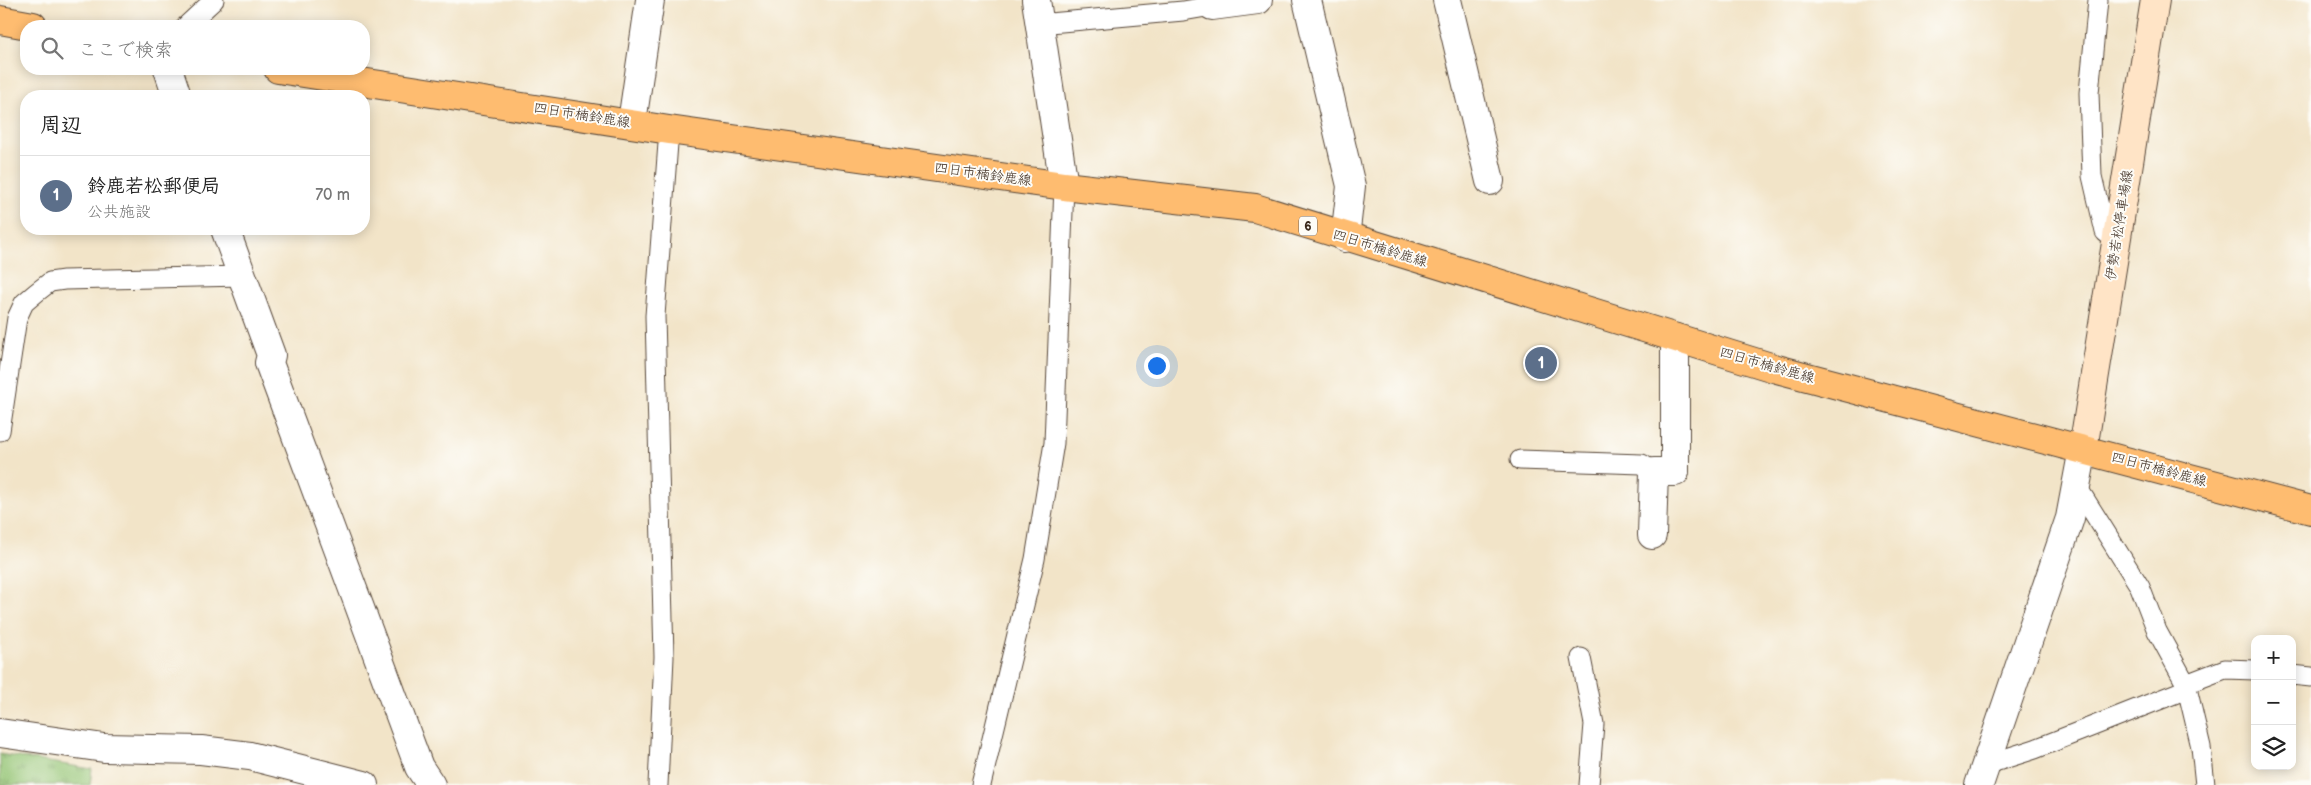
<!DOCTYPE html>
<html lang="ja">
<meta charset="utf-8">
<style>
:root{--surface:#fff;--page:#f6f6f6;--text:#222;--muted:#767676;--line:#e0e0e0;--accent:#1f6fb2}
body{margin:0;font-family:"Balsamiq Sans","Klee One",sans-serif;background:var(--page);color:var(--text)}
.controls{position:absolute;right:15px;bottom:15px;display:grid;overflow:hidden;border-radius:10px;box-shadow:0 2px 12px #0003}
.controls button{width:45px;height:45px;display:grid;place-items:center;padding:0;border:0;border-bottom:1px solid var(--line);background:var(--surface);color:var(--text);font:25px sans-serif}
.you{position:absolute;left:1156px;top:365px;width:18px;height:18px;margin:-12px;border:4px solid #fff;border-radius:50%;background:#1a73e8;box-shadow:0 0 0 8px #1a73e833}
.badge{display:grid;place-items:center;width:32px;height:32px;border-radius:50%;background:var(--accent);color:#fff;font-size:16px;font-weight:700}
.pin{position:absolute;translate:-50% -50%;border:2px solid #fff;box-shadow:0 1px 5px #0006}
.list{margin:0;padding:0;list-style:none}
h2{display:flex;justify-content:space-between;align-items:center;height:65px;margin:0;padding:0 20px;font-size:21px}
h2 small{font-size:16px;font-weight:400;color:var(--muted)}
.list li{display:grid;grid-template-columns:32px 1fr auto;gap:15px;align-items:center;box-sizing:border-box;height:80px;padding:0 20px;border-top:1px solid var(--line)}
.list b{display:block;font-size:19px;white-space:nowrap}
.list p{margin:0;font-size:16px;white-space:nowrap;color:var(--muted)}
.list em{font-size:16px;font-style:normal;color:var(--muted)}
.icon{flex:none;width:28px;height:28px;fill:none;stroke:currentColor;stroke-width:2;stroke-linecap:round;stroke-linejoin:round}
.map{position:relative;flex:none;width:2311px;height:785px;overflow:hidden}
.search{position:absolute;background:var(--surface);box-shadow:0 2px 12px #0003;left:20px;top:20px;width:350px;height:55px;display:flex;align-items:center;gap:12px;box-sizing:border-box;padding:0 18px;border-radius:20px;color:var(--muted);font-size:19px}
.panel{position:absolute;background:var(--surface);box-shadow:0 2px 12px #0003;left:20px;top:90px;width:350px;height:145px;border-radius:20px}
.map>svg:first-child{display:block}
.park{fill:url(#park-tufts);stroke:#68784a}
.lines{fill:none;stroke-linecap:round;stroke-linejoin:round}
.lane-casing{stroke:#564638;stroke-width:21}
.street-casing{stroke:#564638;stroke-width:30}
.secondary-casing{stroke:#564638;stroke-width:30}
.primary-casing{stroke:#564638;stroke-width:30}
.lane{stroke:#fff;stroke-width:19}
.street{stroke:#fff;stroke-width:28}
.secondary{stroke:#ffe4c6;stroke-width:28}
.primary{stroke:#febc70;stroke-width:28}
.labels{text-anchor:middle;dominant-baseline:central;stroke-width:4;stroke-linejoin:round;paint-order:stroke}
.shield{fill:#fdfcf7;stroke:#75695f;stroke-width:1}
.shield-label{font-size:12px;font-weight:bold;fill:#3b2a1e}
.street-label{font-size:14px;fill:#3b2a1e;stroke:#fdfcf7}
</style>
<div class="map">
<svg width="2311" height="785" viewBox="0 0 2311 785">
<defs>
<pattern id="park-tufts" width="24" height="20" patternUnits="userSpaceOnUse" patternTransform="scale(1.25)"><rect width="24" height="20" fill="#94c575"/><path d="M3 7l-1-3M5 7V3M7 7l1-3M15 17l-1-3M17 17v-4M19 17l1-3" fill="none" stroke="#7aa05f"/></pattern>
</defs>
<rect width="100%" height="100%" fill="#fdfcf7"/>
<filter id="ink" filterUnits="userSpaceOnUse"><feTurbulence type="fractalNoise" baseFrequency=".02" numOctaves="2"/><feDisplacementMap in="SourceGraphic" scale="10" xChannelSelector="R" yChannelSelector="G"/><feConvolveMatrix kernelMatrix="1 2 1 2 8 2 1 2 1" color-interpolation-filters="sRGB"/></filter>
<filter id="wash" filterUnits="userSpaceOnUse"><feTurbulence type="fractalNoise" baseFrequency=".0096" numOctaves="4" result="noise"/><feDisplacementMap in="SourceGraphic" scale="20" xChannelSelector="R" yChannelSelector="G"/><feGaussianBlur stdDeviation="1.12" result="paint"/><feColorMatrix in="noise" values="0 0 0 0 0 0 0 0 0 0 0 0 0 0 0 0 0 1.4 0 .05"/><feComposite in="paint" operator="in"/></filter>
<g filter="url(#wash)">
<rect width="100%" height="100%" fill="#f2e4c8"/>
<path class="park" d="M 0,754 L 92,769 L 90,785 L 0,785 Z"/>
</g>
<g filter="url(#ink)">
<g class="lines">
<g class="lane-casing">
<path id="lane" d="M 2098,0 L 2089,93 L 2092,176 L 2105,232 L 2116,241
M 1039,24 L 1183,11 L 1212,6
M 186,26 L 214,0
M 0,431 L 17,318 L 24,303 L 37,292 L 50,282 L 64,280 L 242,276
M 1520,460 L 1642,464 L 1654,472
M 2076,485 L 2140,587 L 2157,631 L 2186,684 L 2201,747 L 2205,785
M 1581,658 L 1594,724 L 1589,785
M 2292,675 L 2311,677
M 2186,684 L 2225,669 L 2255,670
M 1985,765 L 2035,749 L 2187,689
M 658,785 L 664,657 L 655,316 L 669,130
M 981,785 L 1035,559 L 1054,443 L 1064,186"/>
</g>
<g class="street-casing">
<path id="street" d="M 1036,0 L 1064,186
M 1307,0 L 1351,186 L 1345,238
M 1447,0 L 1490,181
M 1212,6 L 1258,0
M 168,69 L 177,96
M 632,122 L 650,0
M 225,229 L 271,355 L 269,363 L 419,767 L 431,785
M 1652,535 L 1654,472 L 1675,472 L 1675,338
M 0,733 L 104,748 L 201,750 L 250,756 L 364,785
M 1979,785 L 2070,518 L 2083,449"/>
</g>
<g class="secondary-casing">
<path id="secondary" d="M 2083,449 L 2155,0"/>
</g>
<g class="primary-casing">
<path id="primary" d="M 0,20 L 33,26
M 278,69 L 669,130 L 1064,186 L 1255,208 L 1777,369 L 2311,510"/>
</g>
<use href="#lane" class="lane"/>
<use href="#street" class="street"/>
<use href="#secondary" class="secondary"/>
<use href="#primary" class="primary"/>
</g>
</g>
<g class="labels">
<rect class="shield" x="1299" y="216.5" width="18" height="19" rx="4"/>
<g class="shield-label">
<text x="1308" y="226">6</text>
</g>
<g class="street-label">
<text transform="translate(582 115) rotate(9)">四日市楠鈴鹿線</text>
<text transform="translate(983 174) rotate(8)">四日市楠鈴鹿線</text>
<text transform="translate(2119 225) rotate(-81)">伊勢若松停車場線</text>
<text transform="translate(1380 248) rotate(17)">四日市楠鈴鹿線</text>
<text transform="translate(1767 365) rotate(16)">四日市楠鈴鹿線</text>
<text transform="translate(2159 469) rotate(15)">四日市楠鈴鹿線</text>
</g>
</g>
</svg>
<div class="controls">
<button>+</button>
<button>−</button>
<button><svg class="icon" aria-label="layers" viewBox="0 0 24 24"><path d="M12 4l9 5-9 5-9-5zM3 14l9 5 9-5"/></svg></button>
</div>
<div class="you"></div>
<div class="pin badge" style="left:1541px;top:363px;background:#5c6f8a">1</div>
<div class="search"><svg class="icon" aria-label="search" viewBox="0 0 24 24"><circle cx="10" cy="10" r="6"/><path d="M15 15l6 6"/></svg>ここで検索</div>
<section class="panel">
<h2>周辺<small></small></h2>
<ul class="list">
<li><span class="badge" style="background:#5c6f8a">1</span><div><b>鈴鹿若松郵便局</b><p>公共施設</p></div><em>70 m</em></li>
</ul>
</section>
</div>
